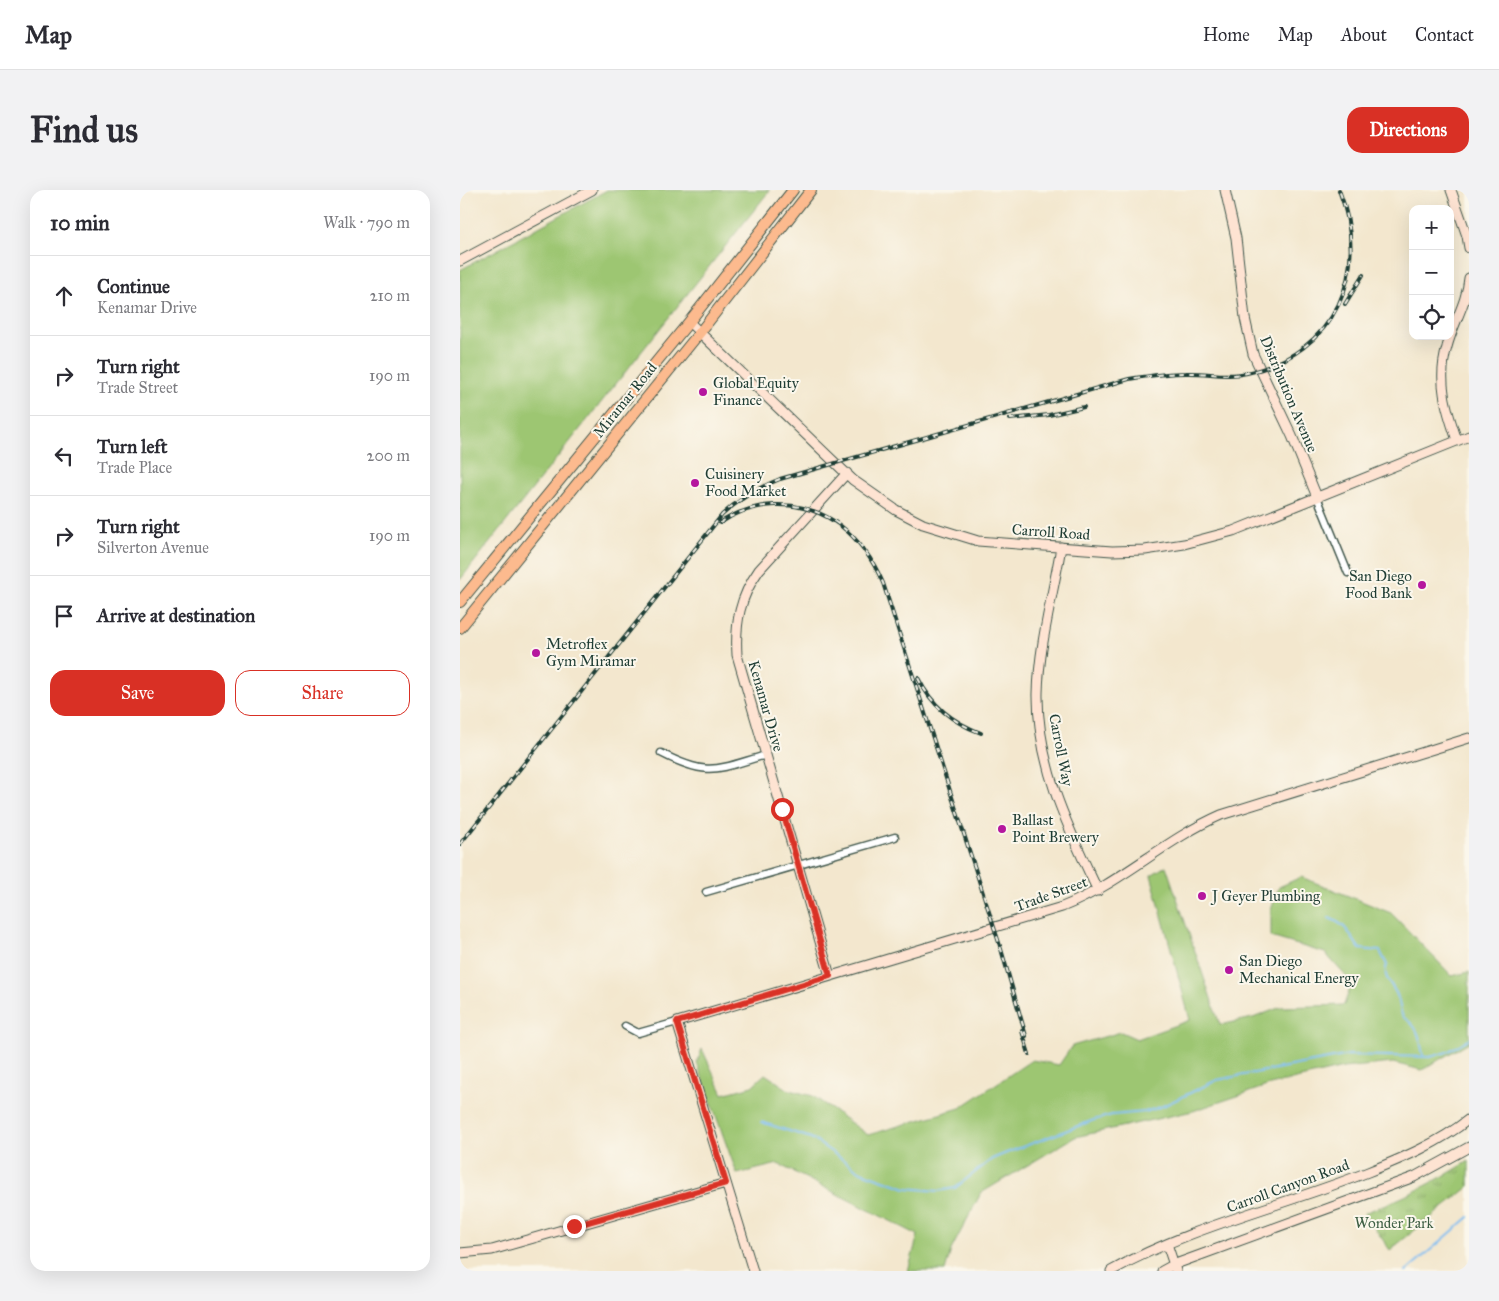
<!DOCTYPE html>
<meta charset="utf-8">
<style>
:root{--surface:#fff;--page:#f2f2f3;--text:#2b2b33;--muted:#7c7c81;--line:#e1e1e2;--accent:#d93025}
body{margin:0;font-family:"IM FELL Great Primer",serif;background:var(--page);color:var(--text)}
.controls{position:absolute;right:15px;top:15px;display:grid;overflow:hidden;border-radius:10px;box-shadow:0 5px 20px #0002}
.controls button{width:45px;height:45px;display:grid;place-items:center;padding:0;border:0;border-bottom:1px solid var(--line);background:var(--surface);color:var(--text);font:25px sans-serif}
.stop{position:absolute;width:15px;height:15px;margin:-11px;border:4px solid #d93025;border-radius:50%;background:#fff}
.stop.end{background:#d93025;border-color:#fff;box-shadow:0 1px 5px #0008}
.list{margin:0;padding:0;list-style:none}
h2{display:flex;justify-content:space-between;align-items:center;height:65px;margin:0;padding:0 20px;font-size:21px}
h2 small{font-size:16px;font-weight:400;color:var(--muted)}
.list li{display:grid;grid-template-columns:32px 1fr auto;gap:15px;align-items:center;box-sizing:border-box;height:80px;padding:0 20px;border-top:1px solid var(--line)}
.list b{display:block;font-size:19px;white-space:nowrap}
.list p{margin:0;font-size:16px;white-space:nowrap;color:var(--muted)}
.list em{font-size:16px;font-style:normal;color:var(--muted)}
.actions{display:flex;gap:10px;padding:15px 20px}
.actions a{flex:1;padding:11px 0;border:1px solid var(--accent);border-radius:15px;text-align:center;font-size:18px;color:var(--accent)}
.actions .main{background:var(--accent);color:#fff}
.icon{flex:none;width:28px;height:28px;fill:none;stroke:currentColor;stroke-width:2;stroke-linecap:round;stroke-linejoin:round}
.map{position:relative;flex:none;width:1009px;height:1081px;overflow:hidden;border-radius:15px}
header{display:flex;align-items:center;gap:30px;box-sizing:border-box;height:70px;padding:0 25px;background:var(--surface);border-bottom:1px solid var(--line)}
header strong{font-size:24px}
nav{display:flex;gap:28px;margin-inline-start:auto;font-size:18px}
.intro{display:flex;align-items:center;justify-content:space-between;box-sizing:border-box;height:120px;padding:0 30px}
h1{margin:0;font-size:35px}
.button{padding:12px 22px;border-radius:15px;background:var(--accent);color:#fff;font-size:18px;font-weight:700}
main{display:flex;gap:30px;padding:0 30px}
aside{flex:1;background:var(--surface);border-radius:15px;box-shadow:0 5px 20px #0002}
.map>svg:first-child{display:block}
.green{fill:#9dc672;stroke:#5e8253}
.park{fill:url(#park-tufts);stroke:#5e8253}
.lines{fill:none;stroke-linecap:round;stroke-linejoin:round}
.stream{stroke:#7ebef2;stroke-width:2}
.street-casing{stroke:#3f564b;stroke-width:9}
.secondary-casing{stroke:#3f564b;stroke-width:11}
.primary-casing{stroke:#3f564b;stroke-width:12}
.street{stroke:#fff;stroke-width:6}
.secondary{stroke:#fee3d2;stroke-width:9}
.primary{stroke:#fcba8e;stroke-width:10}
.rail-casing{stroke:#1f3d34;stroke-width:4}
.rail{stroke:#fbf7ec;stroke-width:2;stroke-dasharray:5.5;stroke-linecap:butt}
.route{stroke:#d93025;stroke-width:6}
.poi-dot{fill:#b5179e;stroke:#fbf7ec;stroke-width:2}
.labels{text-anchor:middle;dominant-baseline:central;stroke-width:4;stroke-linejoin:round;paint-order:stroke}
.poi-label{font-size:15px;fill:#1f3d34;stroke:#fbf7ec;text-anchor:start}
.street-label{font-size:15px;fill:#1f3d34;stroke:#fbf7ec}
.park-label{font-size:15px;fill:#3e5f44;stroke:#fbf7ec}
</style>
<header>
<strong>Map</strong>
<nav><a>Home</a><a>Map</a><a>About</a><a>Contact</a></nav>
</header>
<div class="intro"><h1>Find us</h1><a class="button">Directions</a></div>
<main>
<aside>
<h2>10 min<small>Walk · 790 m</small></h2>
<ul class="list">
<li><svg class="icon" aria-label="ahead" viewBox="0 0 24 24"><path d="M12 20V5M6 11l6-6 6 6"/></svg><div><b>Continue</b><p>Kenamar Drive</p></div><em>210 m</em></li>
<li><svg class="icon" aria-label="right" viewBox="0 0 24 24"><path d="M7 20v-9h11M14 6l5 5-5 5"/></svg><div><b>Turn right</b><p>Trade Street</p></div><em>190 m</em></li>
<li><svg class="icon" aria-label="left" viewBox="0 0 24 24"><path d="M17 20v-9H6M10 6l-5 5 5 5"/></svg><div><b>Turn left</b><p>Trade Place</p></div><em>200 m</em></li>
<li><svg class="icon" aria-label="right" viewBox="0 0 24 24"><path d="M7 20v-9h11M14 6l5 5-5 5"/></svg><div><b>Turn right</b><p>Silverton Avenue</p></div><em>190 m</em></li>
<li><svg class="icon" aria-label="arrive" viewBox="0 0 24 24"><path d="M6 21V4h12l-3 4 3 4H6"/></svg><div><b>Arrive at destination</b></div></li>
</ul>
<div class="actions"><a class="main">Save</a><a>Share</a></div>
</aside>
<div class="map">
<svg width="1009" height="1081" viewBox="0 0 1009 1081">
<defs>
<pattern id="park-tufts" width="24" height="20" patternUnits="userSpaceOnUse" patternTransform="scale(1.25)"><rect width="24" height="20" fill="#9dc672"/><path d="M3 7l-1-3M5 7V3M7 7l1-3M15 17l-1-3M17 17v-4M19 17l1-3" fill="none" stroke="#7fa25e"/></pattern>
</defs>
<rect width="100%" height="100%" fill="#fbf7ec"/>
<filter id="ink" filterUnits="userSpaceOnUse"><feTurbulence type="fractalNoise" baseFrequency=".02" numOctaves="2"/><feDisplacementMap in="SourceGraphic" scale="10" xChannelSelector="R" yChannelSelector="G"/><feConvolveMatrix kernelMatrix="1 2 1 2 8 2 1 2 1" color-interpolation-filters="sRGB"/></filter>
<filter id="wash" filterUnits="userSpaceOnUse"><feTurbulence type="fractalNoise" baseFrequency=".0096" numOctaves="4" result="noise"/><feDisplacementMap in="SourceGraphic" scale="20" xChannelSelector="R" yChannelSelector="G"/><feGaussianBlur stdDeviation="1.12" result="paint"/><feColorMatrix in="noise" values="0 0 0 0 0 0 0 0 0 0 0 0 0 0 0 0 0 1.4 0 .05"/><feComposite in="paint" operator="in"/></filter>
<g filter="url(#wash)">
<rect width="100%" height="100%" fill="#f3e7ce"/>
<path class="green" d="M 147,0 L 310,0 L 0,390 L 0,80 Z
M 706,676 L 760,835 L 793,828 L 821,817 L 884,815 L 892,793 L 865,763 L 811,747 L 811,720 L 819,697 L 841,687 L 931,723 L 992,786 L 1009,782 L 1009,852 L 962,880 L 933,873 L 883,878 L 810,895 L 733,921 L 615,947 L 521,1003 L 491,1060 L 485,1081 L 448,1081 L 458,1045 L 318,974 L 277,984 L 237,873 L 242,859 L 263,904 L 292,896 L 305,884 L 329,900 L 353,906 L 408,945 L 500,918 L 572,870 L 599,875 L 612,856 L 661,842 L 677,849 L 730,830 L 691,685 Z"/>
<path class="park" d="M 1009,971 L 1009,997 L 930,1060 L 904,1023 C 942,1009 975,992 1009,971 Z"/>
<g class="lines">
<path class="stream" d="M 869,728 C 889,736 888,744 900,759 L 920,761 L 927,775 C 921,788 935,796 938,808 C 940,814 940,821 943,827 C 959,836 960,849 963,866
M 301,932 L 351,948 L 401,982 L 446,998 L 478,1001 L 495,998 L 532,969 L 549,962 L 634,930 L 652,925 L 685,922 L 703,916 L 757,890 L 889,865 L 970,867 L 987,862 L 1009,849
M 946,1081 L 1009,1027"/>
</g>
</g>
<g filter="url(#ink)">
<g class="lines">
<g class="street-casing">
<path id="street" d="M 857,307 L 888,383
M 201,563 C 249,588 257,579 306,565
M 246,702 L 435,647
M 165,836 L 178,843 L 217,832"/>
</g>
<g class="secondary-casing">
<path id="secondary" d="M 765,0 L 776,48 L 785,128 L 793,164 L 832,246 L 857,307
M 991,0 L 1007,46 L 1009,58
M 0,71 L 132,0
M 229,132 L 393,290 L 436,320 L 463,334 L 518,351 L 652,361 L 685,360 L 724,354 L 773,341 L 1009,246
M 997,250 C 986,219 977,190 987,157 C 993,133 1007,113 1009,88
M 601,357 C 593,405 579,455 578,503 C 577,575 608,638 638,701
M 370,786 L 277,465 C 275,432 280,407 299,380 L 387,283
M 707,1054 L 716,1081
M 0,1063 L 32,1060 L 266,993
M 293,1081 L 217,832 L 602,717 C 660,694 704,650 761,625 L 1009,548
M 651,1081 C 731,1036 823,1016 908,982 C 943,968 979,953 1009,929
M 702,1081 L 713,1075 L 954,987 L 1009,957"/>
</g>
<g class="primary-casing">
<path id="primary" d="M 0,412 L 229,132 L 333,0
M 0,438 L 241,141 L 351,0"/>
</g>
<use href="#street" class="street"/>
<use href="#secondary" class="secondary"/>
<use href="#primary" class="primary"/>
<g class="rail-casing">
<path id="rail" d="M 885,114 L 903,85
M 550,229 L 589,225 L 624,217
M 260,333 C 276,322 295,316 314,315 C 367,313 403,347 423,393 L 541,759 L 566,846
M 458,488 C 472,516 492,532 521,543
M 0,654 L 262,325 C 280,308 297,298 320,289 L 669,189 C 688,186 707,183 726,183 C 747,182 767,188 787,183 C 876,163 911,82 879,0
M 562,841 L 569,864"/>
</g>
<use href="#rail" class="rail"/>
</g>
</g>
<g class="lines" filter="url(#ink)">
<path class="route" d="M 114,1036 L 266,993 L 217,832 L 370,786 L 322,619"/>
</g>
<g class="poi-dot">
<circle cx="243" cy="202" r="5"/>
<circle cx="235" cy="293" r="5"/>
<circle cx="962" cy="395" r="5"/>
<circle cx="76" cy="463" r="5"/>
<circle cx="542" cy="639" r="5"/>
<circle cx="742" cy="706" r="5"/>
<circle cx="769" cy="780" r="5"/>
</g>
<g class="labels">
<g class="poi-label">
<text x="253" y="193">Global Equity<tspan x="253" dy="17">Finance</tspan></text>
<text x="245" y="284">Cuisinery<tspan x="245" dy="17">Food Market</tspan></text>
<text x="952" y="386" text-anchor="end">San Diego<tspan x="952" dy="17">Food Bank</tspan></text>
<text x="86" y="454">Metroflex<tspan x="86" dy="17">Gym Miramar</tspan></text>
<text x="552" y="630">Ballast<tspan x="552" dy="17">Point Brewery</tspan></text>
<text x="752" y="706">J Geyer Plumbing</text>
<text x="779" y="771">San Diego<tspan x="779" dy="17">Mechanical Energy</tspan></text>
</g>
<g class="street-label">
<text transform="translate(829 204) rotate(67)">Distribution Avenue</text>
<text transform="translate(165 210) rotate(-51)">Miramar Road</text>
<text transform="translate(591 342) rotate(4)">Carroll Road</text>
<text transform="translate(306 516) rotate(74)">Kenamar Drive</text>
<text transform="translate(601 560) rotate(79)">Carroll Way</text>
<text transform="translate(591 704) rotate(-20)">Trade Street</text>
<text transform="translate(828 996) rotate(-20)">Carroll Canyon Road</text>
</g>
<g class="park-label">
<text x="934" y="1033">Wonder Park</text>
</g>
</g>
</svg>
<div class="controls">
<button>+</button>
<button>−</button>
<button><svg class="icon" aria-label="locate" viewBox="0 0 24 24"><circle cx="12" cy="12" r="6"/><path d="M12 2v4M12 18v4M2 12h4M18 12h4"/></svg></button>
</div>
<div class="stop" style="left:322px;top:619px"></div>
<div class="stop end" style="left:114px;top:1036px"></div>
</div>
</main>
